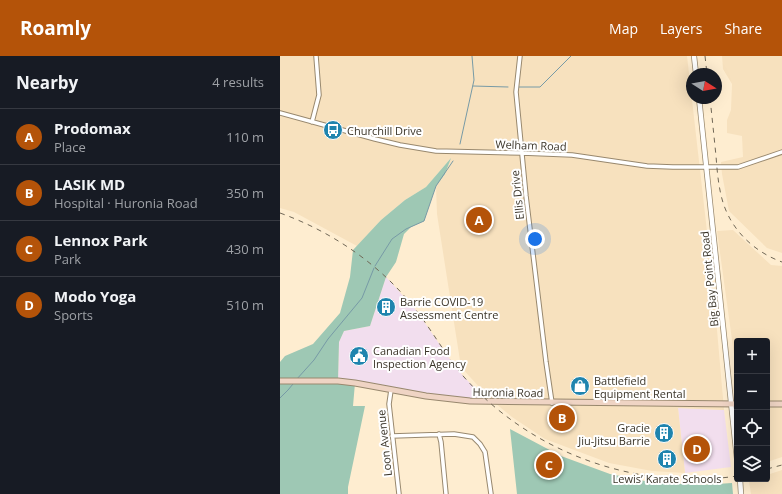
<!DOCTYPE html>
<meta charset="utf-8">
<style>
:root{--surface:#171b24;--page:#20242c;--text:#f1f3f6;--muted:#9ea1a6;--line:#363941;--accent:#b45309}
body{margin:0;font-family:"Open Sans",sans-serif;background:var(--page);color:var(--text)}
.controls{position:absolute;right:12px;bottom:12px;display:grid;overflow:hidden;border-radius:4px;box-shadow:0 4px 16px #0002}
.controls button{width:36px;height:36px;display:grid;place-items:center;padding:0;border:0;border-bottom:1px solid var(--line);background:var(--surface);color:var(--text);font:20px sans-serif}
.compass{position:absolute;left:406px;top:12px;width:36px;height:36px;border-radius:50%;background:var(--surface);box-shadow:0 4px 16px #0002;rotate:101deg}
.you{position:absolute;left:255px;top:183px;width:14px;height:14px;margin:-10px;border:3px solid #fff;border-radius:50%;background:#1a73e8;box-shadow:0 0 0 6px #1a73e833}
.badge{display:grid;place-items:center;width:26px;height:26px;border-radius:50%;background:var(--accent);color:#fff;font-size:13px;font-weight:700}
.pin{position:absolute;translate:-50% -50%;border:2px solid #fff;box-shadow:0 1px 4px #0006}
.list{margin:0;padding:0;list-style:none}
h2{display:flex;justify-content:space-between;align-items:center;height:52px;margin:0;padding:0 16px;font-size:17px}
h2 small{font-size:13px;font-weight:400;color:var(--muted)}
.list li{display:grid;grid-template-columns:26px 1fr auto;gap:12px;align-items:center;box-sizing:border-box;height:56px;padding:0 16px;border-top:1px solid var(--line)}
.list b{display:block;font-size:15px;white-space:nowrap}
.list p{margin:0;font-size:13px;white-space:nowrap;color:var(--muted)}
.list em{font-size:13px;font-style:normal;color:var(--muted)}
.icon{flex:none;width:22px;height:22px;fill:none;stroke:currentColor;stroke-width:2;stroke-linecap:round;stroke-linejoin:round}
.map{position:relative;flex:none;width:502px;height:438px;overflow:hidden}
header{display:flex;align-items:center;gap:24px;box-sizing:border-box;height:56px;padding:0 20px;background:var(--accent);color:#fff}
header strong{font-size:19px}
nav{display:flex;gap:22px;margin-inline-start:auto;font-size:14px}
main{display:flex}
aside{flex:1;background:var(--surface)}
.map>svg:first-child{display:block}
.commercial{fill:#f2deee}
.built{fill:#f7e1be}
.green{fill:#9ec8b4}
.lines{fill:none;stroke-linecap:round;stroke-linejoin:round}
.stream{stroke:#779aa6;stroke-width:1}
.minor-casing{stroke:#98886e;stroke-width:5.5}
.tertiary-casing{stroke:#98886e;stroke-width:6}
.secondary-casing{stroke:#98886e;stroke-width:7}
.minor{stroke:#fff;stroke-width:3.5}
.tertiary{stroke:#fff;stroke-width:4.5}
.secondary{stroke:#efd4c4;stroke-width:5}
.rail{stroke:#706756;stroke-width:1;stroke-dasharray:5 5;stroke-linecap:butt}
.labels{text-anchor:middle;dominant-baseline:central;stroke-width:4;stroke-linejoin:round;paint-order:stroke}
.poi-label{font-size:11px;fill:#3a3428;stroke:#fff;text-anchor:start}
.street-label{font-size:11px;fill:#3a3428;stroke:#fff}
</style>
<header>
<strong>Roamly</strong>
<nav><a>Map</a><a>Layers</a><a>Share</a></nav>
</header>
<main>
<aside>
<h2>Nearby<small>4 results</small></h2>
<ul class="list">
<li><span class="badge">A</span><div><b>Prodomax</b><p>Place</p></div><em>110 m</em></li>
<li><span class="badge">B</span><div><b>LASIK MD</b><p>Hospital · Huronia Road</p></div><em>350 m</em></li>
<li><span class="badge">C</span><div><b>Lennox Park</b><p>Park</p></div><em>430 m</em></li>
<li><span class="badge">D</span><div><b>Modo Yoga</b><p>Sports</p></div><em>510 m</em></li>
</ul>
</aside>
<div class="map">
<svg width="502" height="438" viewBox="0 0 502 438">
<rect width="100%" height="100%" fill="#feedd0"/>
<path class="commercial" d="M 106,221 L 136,254 L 169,302 L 184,321 L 209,346 L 190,345 L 58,325 L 59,286 L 64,275 L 90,270 Z
M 398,352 L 444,354 L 451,411 L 405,417 Z"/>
<path class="built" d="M 0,0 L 407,0 L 433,228 L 444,354 L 398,352 L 405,417 L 372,415 L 329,407 L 265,383 L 232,361 L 210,343 L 181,311 L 157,158 L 156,130 L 165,118 L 170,103 L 146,131 L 125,144 L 101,164 L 77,190 L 14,156 L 0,152 Z
M 442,0 L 502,0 L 502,197 L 487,192 L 449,155 L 442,118 L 441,106 L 463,101 L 462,80 L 447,77 L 447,64 L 451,54 L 452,28 L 443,13 Z
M 453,174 L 491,209 L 502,210 L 502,401 L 487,406 L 487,285 L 457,285 L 457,320 L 437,175 Z
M 502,414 L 502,438 L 471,438 L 469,425 L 476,423 L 487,423 L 487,419 Z"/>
<path class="green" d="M 171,102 L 165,118 L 156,130 L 144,165 L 131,171 L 124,178 L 116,206 L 106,221 L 90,270 L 64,275 L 59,286 L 58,325 L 75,327 L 73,350 L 85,350 L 68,431 L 68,438 L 0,438 L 0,306 L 5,300 L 33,288 L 60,257 L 70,221 L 73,194 L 101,164 L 125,144 L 146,131 Z
M 230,373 L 281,400 L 330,418 L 370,426 L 421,429 L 452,427 L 453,438 L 237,438 Z"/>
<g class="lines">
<path class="stream" d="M 193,30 L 228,31
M 239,31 L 260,31 L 291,0
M 180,88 L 194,24 L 192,0
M 95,210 L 112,183 L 126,173 L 144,165 L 156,130 L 173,105
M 16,324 L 34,304 L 48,283 L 82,242 L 94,212
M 0,342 L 8,334 L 13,328"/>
<g class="minor-casing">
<path id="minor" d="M 240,0 L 236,36 L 246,140 L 266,306 L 272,347
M 0,57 L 95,83 L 120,89 L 156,95 L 242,97 L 292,99 L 367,110 L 393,111 L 458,111 L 502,96
M 32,66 L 39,39 L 36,0
M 111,334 L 109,348 L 119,438
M 159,378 L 161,386 L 166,438
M 112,380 L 174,378 L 193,381 L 200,388 L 205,396 L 211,438"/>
</g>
<g class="tertiary-casing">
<path id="tertiary" d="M 414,0 L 416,18
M 419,42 L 457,403
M 460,423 L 461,438"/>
</g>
<g class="secondary-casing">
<path id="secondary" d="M 0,325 L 58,325 L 75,327 L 146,340 L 190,345 L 457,348
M 487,348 L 502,348"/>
</g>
<use href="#minor" class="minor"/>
<use href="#tertiary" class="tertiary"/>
<use href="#secondary" class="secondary"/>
<path class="rail" d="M 425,0 L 427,18
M 430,42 C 432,61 434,80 436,100 C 437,113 438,126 441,139 C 448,171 472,195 502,206
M 0,157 C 53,176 102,210 136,254 C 153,276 166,300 184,321 C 251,397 357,435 457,420
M 487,413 L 502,409"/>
</g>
<defs>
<g id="bus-disc" transform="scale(1)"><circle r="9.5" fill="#1f84ae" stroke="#fff"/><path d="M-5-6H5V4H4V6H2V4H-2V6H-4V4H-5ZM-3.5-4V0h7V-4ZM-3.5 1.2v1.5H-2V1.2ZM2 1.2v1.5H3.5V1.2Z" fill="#fff"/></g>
<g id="building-disc" transform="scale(1)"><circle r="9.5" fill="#1f84ae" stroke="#fff"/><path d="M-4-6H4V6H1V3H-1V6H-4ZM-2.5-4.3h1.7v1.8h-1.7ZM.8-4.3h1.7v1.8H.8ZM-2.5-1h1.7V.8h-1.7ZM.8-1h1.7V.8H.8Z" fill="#fff"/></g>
<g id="civic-disc" transform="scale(1)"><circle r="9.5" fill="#1f84ae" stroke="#fff"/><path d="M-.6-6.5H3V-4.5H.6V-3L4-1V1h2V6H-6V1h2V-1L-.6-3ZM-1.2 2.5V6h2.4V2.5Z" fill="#fff"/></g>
<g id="shop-disc" transform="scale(1)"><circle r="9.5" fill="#1f84ae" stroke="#fff"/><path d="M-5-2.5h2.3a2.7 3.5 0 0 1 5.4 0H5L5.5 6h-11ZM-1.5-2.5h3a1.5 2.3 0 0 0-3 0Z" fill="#fff"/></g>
</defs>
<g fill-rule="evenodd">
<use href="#bus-disc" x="53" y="74"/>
<use href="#building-disc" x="106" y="251"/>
<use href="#civic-disc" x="79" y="300"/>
<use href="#shop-disc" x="300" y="330"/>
<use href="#building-disc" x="384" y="377"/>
<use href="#building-disc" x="387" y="403"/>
</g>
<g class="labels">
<g class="poi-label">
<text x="67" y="74">Churchill Drive</text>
<text x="120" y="245">Barrie COVID-19<tspan x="120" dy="13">Assessment Centre</tspan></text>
<text x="93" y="294">Canadian Food<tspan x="93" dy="13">Inspection Agency</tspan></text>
<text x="314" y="324">Battlefield<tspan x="314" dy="13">Equipment Rental</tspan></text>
<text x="370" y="371" text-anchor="end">Gracie<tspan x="370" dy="13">Jiu-Jitsu Barrie</tspan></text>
<text x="387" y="422" text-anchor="middle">Lewis’ Karate Schools</text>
</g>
<g class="street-label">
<text transform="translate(251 89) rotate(2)">Welham Road</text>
<text transform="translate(237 139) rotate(-96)">Ellis Drive</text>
<text transform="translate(429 223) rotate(-96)">Big Bay Point Road</text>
<text transform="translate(228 336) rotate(1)">Huronia Road</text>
<text transform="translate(104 387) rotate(-96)">Loon Avenue</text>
</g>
</g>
</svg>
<div class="controls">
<button>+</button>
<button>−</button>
<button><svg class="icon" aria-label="locate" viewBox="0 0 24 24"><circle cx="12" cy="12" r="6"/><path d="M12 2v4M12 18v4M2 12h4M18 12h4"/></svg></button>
<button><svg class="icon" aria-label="layers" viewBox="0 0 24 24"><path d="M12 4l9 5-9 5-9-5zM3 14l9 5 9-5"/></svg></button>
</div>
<svg class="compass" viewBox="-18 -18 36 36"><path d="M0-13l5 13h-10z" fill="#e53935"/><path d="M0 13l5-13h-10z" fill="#9ea1a6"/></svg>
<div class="you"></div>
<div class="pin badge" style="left:199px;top:164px">A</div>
<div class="pin badge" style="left:282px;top:362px">B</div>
<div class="pin badge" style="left:269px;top:409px">C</div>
<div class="pin badge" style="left:417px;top:393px">D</div>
</div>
</main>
